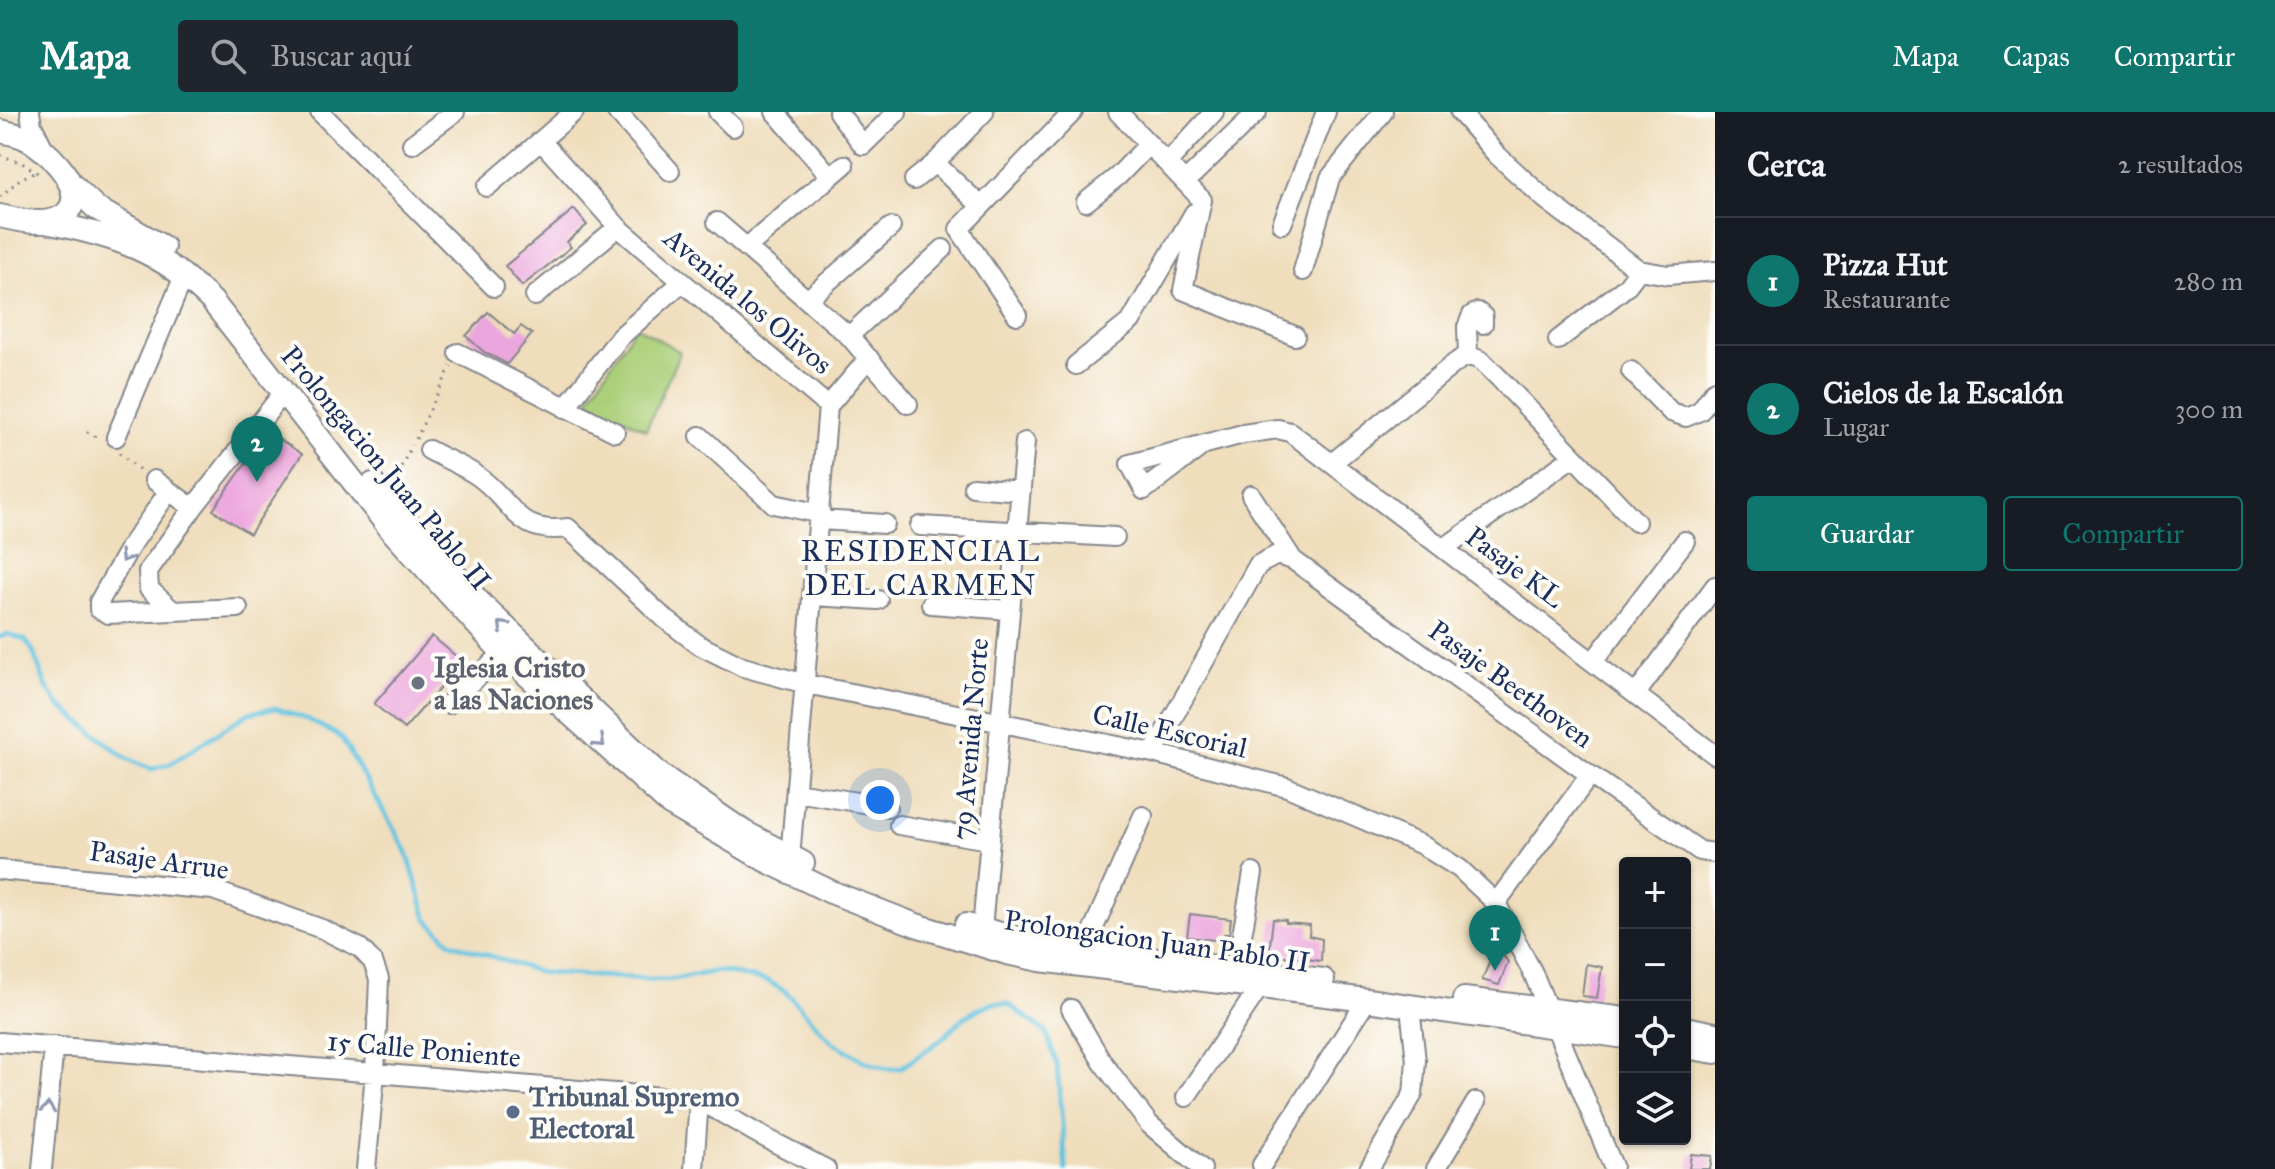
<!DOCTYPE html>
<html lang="es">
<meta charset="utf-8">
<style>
:root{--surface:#171b24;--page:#20242c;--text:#f1f3f6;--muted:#9ea1a6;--line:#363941;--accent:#0f766e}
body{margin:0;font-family:"IM FELL Great Primer",serif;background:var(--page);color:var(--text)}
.controls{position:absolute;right:24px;bottom:24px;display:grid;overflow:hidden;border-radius:8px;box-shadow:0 2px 6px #0004}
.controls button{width:72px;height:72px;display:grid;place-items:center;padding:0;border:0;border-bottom:2px solid var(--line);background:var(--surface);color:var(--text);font:40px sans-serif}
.you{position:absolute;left:880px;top:688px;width:28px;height:28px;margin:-20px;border:6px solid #fff;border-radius:50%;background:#1a73e8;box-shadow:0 0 0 12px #1a73e833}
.badge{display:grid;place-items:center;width:52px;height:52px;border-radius:50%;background:var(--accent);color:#fff;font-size:26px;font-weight:700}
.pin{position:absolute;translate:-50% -66px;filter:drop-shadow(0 2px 4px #0008)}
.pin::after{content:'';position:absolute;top:42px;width:28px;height:24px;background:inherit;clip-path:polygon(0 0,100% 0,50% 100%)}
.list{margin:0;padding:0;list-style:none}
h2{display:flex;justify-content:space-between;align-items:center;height:104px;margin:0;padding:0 32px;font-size:34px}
h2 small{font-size:26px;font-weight:400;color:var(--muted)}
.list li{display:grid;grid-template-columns:52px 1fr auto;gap:24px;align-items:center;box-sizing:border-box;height:128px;padding:0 32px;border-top:2px solid var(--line)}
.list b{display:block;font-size:30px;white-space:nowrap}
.list p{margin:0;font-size:26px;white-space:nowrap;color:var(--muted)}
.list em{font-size:26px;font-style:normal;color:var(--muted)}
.actions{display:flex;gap:16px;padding:24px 32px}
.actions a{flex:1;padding:18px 0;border:2px solid var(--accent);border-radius:8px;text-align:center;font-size:28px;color:var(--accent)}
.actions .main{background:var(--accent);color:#fff}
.icon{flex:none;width:44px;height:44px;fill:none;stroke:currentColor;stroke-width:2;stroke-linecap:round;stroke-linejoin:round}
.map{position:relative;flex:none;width:1715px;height:1057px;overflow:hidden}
header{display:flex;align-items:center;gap:48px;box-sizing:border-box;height:112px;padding:0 40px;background:var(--accent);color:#fff}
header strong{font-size:38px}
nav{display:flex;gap:44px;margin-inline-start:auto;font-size:28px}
.search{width:560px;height:72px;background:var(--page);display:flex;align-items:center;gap:20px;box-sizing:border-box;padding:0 28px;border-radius:8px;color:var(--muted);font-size:30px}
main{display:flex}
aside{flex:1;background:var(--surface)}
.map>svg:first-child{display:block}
.green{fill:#acd07a;stroke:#64806c;stroke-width:2}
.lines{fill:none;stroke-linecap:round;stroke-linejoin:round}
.stream{stroke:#61c2df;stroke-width:5}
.building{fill:#eca6de}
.minor-casing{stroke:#85868c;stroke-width:22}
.major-casing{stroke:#85868c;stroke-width:26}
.path{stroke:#85868c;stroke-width:3;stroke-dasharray:2 6;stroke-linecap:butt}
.minor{stroke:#fff;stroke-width:18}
.major{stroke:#fff;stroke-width:22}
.oneway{stroke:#8d97ae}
.worship-dot{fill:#6b7280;stroke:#fdfcf7;stroke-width:3}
.service-dot{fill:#5c6f8a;stroke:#fdfcf7;stroke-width:3}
.labels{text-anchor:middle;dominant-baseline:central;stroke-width:8;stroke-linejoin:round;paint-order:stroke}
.street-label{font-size:28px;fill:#1b2f5e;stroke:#fdfcf7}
.worship-label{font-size:28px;font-weight:bold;fill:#5b616d;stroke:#fdfcf7;text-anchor:start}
.service-label{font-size:28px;font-weight:bold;fill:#4e5e75;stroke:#fdfcf7;text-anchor:start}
.neighbourhood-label{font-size:30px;letter-spacing:2px;fill:#1b2f5e;stroke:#fdfcf7}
</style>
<header>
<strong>Mapa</strong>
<div class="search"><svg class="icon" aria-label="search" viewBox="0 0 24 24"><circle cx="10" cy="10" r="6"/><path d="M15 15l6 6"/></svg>Buscar aquí</div>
<nav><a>Mapa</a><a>Capas</a><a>Compartir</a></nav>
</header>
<main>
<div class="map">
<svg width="1715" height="1057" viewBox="0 0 1715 1057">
<rect width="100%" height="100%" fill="#fdfcf7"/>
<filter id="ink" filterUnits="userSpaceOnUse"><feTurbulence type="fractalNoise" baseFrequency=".0125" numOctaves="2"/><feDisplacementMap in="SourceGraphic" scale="16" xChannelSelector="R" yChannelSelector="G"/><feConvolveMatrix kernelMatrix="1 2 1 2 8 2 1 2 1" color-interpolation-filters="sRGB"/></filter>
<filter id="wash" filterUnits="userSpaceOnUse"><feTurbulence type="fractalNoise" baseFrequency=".006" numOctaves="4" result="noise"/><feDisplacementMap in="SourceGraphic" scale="32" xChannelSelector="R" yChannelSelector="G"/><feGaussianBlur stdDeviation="1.8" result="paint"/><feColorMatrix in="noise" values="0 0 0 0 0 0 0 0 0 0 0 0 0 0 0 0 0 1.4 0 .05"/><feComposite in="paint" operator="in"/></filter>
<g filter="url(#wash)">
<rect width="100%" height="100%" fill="#efddbb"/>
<path class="green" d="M 636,214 L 680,240 L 646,318 L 588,288 Z"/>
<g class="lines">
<path class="stream" d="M 0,525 L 8,522 L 25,528 L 32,537 L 46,574 L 60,594 L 126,646 L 151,657 L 170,652 L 249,601 L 276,596 L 309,608 L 341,625 L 407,740 L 427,807 L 451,831 L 542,861 L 668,868 L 719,859 L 768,869 L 786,880 L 831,929 L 864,949 L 887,957 L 901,956 L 942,927 L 962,907 L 980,896 L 994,891 L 1008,892 L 1046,920 L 1057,953 L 1066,1057"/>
</g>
<g id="blocks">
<path class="building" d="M 574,97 L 587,113 L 567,130 L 571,135 L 522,174 L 505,154 Z
M 488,200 L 514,222 L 521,214 L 532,222 L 507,252 L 484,240 L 466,224 Z
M 268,320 L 302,342 L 250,422 L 213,398 Z
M 432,524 L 463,550 L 404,617 L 374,592 Z
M 1190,802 L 1231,807 L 1229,822 L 1224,822 L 1223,829 L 1187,825 Z
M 1273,807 L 1286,808 L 1286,811 L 1310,813 L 1309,824 L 1322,827 L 1321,849 L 1269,842 Z
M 1496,834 L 1508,850 L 1499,873 L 1482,868 Z
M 1586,852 L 1602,855 L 1597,886 L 1582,884 Z
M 1691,1042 L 1712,1044 L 1710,1057 L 1689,1057 Z"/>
</g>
</g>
<g filter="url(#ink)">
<use href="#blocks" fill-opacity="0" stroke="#85868c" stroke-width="2"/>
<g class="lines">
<g class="minor-casing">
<path id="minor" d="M 30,0 L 32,13 L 45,39
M 320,0 L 494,175
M 617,0 L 670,59
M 718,0 L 733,15
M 775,0 L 830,64
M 838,0 L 863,33 L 897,0
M 1118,0 L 1202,88
M 1460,0 L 1496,42 L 1545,87 L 1639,158 L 1668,163 L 1715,159
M 542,30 L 618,115 L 828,294
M 412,32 L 455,0
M 935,51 L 981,94
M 1167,51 L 1214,0
M 914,68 L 935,51 L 984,0
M 1185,70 L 1257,0
M 487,75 L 574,0
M 1202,88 L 1183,178 L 1295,224
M 1086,90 L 1118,64 L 1149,32
M 717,110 L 849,224 L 908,292
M 1282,112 L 1326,0
M 747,135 L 844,53
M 1303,159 L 1330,66 L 1383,0
M 535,184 L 618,115
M 808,187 L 891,115
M 1017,203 L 959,117 L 1073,0
M 849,224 L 943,137
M 1558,228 L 1626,175 L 1639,158
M 458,241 L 615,320
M 1468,243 L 1482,249 L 1500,267 L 1636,410
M 1468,243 L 1467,215 L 1472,203 L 1478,200 L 1483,204 L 1483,212
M 1076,253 L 1131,209 L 1194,101
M 1631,259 L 1671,300 L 1686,305 L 1700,299 L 1715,278
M 828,294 L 869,246
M 565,296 L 620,225 L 681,171
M 700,324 L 774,392 L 821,402
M 116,325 L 184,164
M 1202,334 L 1144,378 L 1130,352 L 1243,322 L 1278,317 L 1290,320 L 1715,643
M 429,338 C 445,347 464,354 479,365 C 515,391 515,423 568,416 L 664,506 L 699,533 L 743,555 L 806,572 L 1153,641 L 1287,675 L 1422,733 L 1460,757 L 1496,791 L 1533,861 L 1613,1054
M 1332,351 L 1455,251 L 1468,243
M 154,368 L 193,396
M 973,375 L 1021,379
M 169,379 L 130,435 L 99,490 L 99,497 L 108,502 L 238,496
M 1251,383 L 1293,448
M 820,408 L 885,412
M 920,414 L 1115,425
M 1444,436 L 1573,345
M 814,484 L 878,488
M 931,492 L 1010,498
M 172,498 L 149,477 L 148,459 L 193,396 L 283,281
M 1593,550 L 1685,429
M 1636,582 L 1715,474
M 449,592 L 503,541
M 1153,641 L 1258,453 L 1277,443 L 1293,448 L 1590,663 L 1700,739 L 1715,741
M 796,680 L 887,695
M 899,713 L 989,728
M 0,758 L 213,778 L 322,817 L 360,836 L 373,850 L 379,867 L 375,961 L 366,1057
M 789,758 L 828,294
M 1496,791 L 1590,663
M 981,829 L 1025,330
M 1084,838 L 1143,704
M 1236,857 L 1253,761
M 1071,897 L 1103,951 L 1149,1012 L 1202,1057
M 0,930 L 699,988 L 758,1022 L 826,1057
M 1186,985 L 1259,876
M 1262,1053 L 1367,888
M 42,1057 L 54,934
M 694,1057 L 699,988
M 1369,1057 L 1413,982 L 1416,949 L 1410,895
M 1436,1057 L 1476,990"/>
</g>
<g class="major-casing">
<path id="major" d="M 0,19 C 8,21 17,22 25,26 C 43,34 83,71 71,95 C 59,118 20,109 0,104
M 69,70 L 96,96 L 163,135
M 45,110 C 113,123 161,138 212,189 L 392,419 L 503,541 L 670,692 L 765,748 L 831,780 L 916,813 L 1007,841 L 1040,848 L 1367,888 L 1625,925
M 373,372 L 483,494 L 659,662 L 744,720 L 803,751
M 966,813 L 1024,828 L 1087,839 L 1323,868
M 1464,887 L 1625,907
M 1685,916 L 1715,922
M 1685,935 L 1715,940"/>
</g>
<path class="path" d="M 0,43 L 22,51 L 39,62
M 0,85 L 21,66 L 38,60
M 87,320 L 100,327
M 416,327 L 451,254
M 119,341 L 141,359
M 394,369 L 412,333"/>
<use href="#minor" class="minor"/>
<use href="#major" class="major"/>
</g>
<defs><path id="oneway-chevron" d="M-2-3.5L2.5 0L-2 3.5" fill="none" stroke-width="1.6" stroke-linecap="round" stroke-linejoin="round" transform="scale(2)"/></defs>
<g class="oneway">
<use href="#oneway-chevron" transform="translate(125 445) rotate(121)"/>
<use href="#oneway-chevron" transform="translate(503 514) rotate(-135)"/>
<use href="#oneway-chevron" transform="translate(600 630) rotate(43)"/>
<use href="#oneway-chevron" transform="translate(48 996) rotate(-84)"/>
</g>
</g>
<circle class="worship-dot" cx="418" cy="571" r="8"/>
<circle class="service-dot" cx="513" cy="1000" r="8"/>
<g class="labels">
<g class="street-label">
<text transform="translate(748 189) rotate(40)">Avenida los Olivos</text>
<text transform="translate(386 356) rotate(50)">Prolongacion Juan Pablo II</text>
<text transform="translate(1515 455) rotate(37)">Pasaje KL</text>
<text transform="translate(1511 572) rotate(36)">Pasaje Beethoven</text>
<text transform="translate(1170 619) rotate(13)">Calle Escorial</text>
<text transform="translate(970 627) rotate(-85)">79 Avenida Norte</text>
<text transform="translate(159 748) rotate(8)">Pasaje Arrue</text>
<text transform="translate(1157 829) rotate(8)">Prolongacion Juan Pablo II</text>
<text transform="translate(424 937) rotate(5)">15 Calle Poniente</text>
</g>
<g class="worship-label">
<text x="434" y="555">Iglesia Cristo<tspan x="434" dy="32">a las Naciones</tspan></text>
</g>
<g class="service-label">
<text x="529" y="984">Tribunal Supremo<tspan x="529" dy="32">Electoral</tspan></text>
</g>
<g class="neighbourhood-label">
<text x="921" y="439">RESIDENCIAL<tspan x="921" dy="34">DEL CARMEN</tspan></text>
</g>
</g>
</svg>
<div class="controls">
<button>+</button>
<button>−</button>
<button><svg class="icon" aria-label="locate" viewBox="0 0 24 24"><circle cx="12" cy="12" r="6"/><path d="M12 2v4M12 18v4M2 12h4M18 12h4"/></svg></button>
<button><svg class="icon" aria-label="layers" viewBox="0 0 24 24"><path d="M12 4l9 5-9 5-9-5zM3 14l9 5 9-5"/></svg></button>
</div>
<div class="you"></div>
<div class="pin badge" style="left:1495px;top:859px">1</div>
<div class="pin badge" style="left:257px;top:370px">2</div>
</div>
<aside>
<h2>Cerca<small>2 resultados</small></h2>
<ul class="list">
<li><span class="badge">1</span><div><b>Pizza Hut</b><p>Restaurante</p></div><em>280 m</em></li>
<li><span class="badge">2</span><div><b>Cielos de la Escalón</b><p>Lugar</p></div><em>300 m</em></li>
</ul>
<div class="actions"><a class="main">Guardar</a><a>Compartir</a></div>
</aside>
</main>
